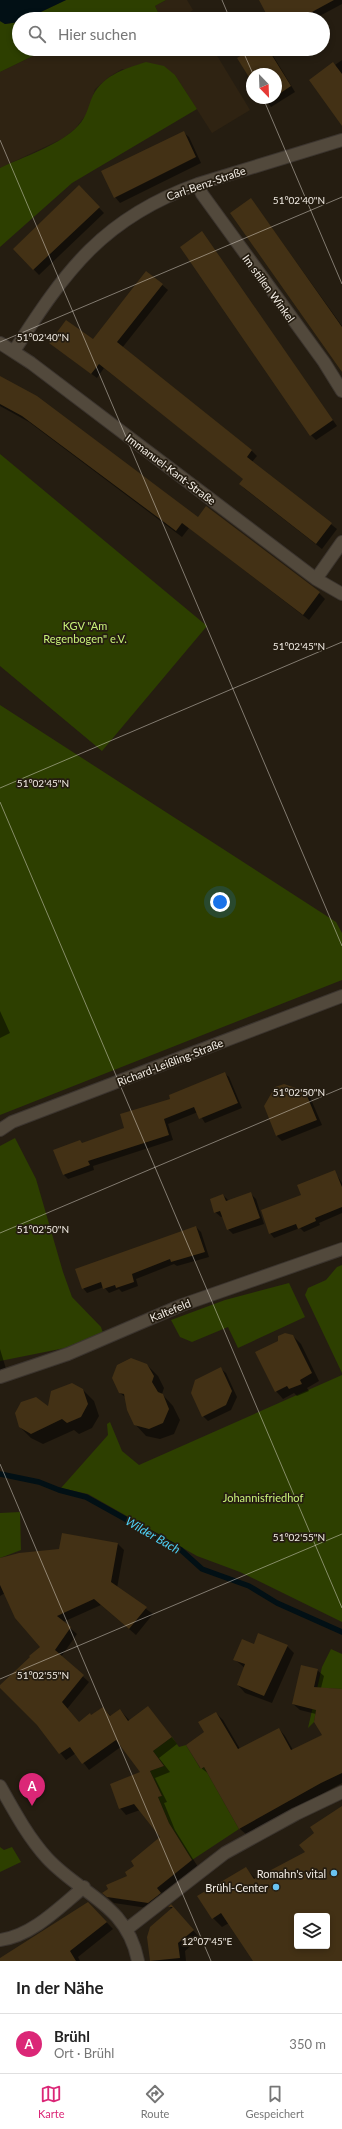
<!DOCTYPE html>
<html lang="de">
<meta charset="utf-8">
<style>
:root{--surface:#fff;--page:#f6f6f6;--text:#222;--muted:#767676;--line:#e0e0e0;--accent:#db2777}
body{margin:0;font-family:Lato,sans-serif;background:var(--page);color:var(--text)}
.controls{position:absolute;right:12px;bottom:12px;display:grid;overflow:hidden;border-radius:4px;box-shadow:0 2px 6px #0003}
.controls button{width:36px;height:36px;display:grid;place-items:center;padding:0;border:0;border-bottom:1px solid var(--line);background:var(--surface);color:var(--text);font:20px sans-serif}
.compass{position:absolute;left:246px;top:68px;width:36px;height:36px;border-radius:50%;background:var(--surface);box-shadow:0 2px 6px #0003;rotate:157deg}
.you{position:absolute;left:220px;top:902px;width:14px;height:14px;margin:-10px;border:3px solid #fff;border-radius:50%;background:#1a73e8;box-shadow:0 0 0 6px #1a73e833}
.badge{display:grid;place-items:center;width:26px;height:26px;border-radius:50%;background:var(--accent);color:#fff;font-size:13px;font-weight:700}
.pin{position:absolute;translate:-50% -33px;filter:drop-shadow(0 1px 2px #0008)}
.pin::after{content:'';position:absolute;top:21px;width:14px;height:12px;background:inherit;clip-path:polygon(0 0,100% 0,50% 100%)}
.list{margin:0;padding:0;list-style:none}
h2{display:flex;justify-content:space-between;align-items:center;height:52px;margin:0;padding:0 16px;font-size:17px}
h2 small{font-size:13px;font-weight:400;color:var(--muted)}
.list li{display:grid;grid-template-columns:26px 1fr auto;gap:12px;align-items:center;box-sizing:border-box;height:60px;padding:0 16px;border-top:1px solid var(--line)}
.list b{display:block;font-size:15px;white-space:nowrap}
.list p{margin:0;font-size:13px;white-space:nowrap;color:var(--muted)}
.list em{font-size:13px;font-style:normal;color:var(--muted)}
.icon{flex:none;width:22px;height:22px;fill:none;stroke:currentColor;stroke-width:2;stroke-linecap:round;stroke-linejoin:round}
.map{position:relative;flex:none;width:342px;height:1961px;overflow:hidden}
.search{position:absolute;background:var(--surface);box-shadow:0 2px 6px #0003;left:12px;right:12px;top:12px;height:44px;display:flex;align-items:center;gap:10px;box-sizing:border-box;padding:0 14px;border-radius:22px;color:var(--muted);font-size:15px}
.sheet{height:112px;background:var(--surface)}
nav{display:flex;justify-content:space-around;align-items:center;box-sizing:border-box;height:56px;border-top:1px solid var(--line);background:var(--surface);font-size:11px;color:var(--muted)}
nav a{display:grid;justify-items:center;gap:2px}
nav .on{color:var(--accent)}
.map>svg:first-child{display:block}
.built{fill:#2f2312}
.green{fill:#2d3f00}
.water{fill:#021015}
.shadow{fill:#0007;fill-rule:evenodd}
.lines{fill:none;stroke-linecap:round;stroke-linejoin:round}
.stream{stroke:#021015;stroke-width:5.5}
.building{fill:#433115;fill-rule:evenodd}
.street-casing{stroke:#3c352f;stroke-width:14}
.street{stroke:#52493c;stroke-width:12}
.ticks{fill:none;stroke:#f3ede5;stroke-width:1;stroke-opacity:0.45}
.poi-dot{fill:#6ac3f1;stroke:#251d11;stroke-width:1.5}
.labels{text-anchor:middle;dominant-baseline:central;stroke-width:3.5;stroke-linejoin:round;paint-order:stroke}
.street-label{font-size:11px;fill:#f3ede5;stroke:#251d11}
.park-label{font-size:11px;fill:#c8f179;stroke:#251d11}
.poi-label{font-size:11px;fill:#f3ede5;stroke:#251d11;text-anchor:end}
.water-label{font-size:12px;font-style:italic;fill:#4ed1f7;stroke:#251d11}
.ticks-label{font-size:10px;text-anchor:middle;fill:#f3ede5;stroke:#251d11;stroke-width:3.5;stroke-linejoin:round;paint-order:stroke}
</style>
<div class="map">
<svg width="342" height="1961" viewBox="0 0 342 1961">
<rect width="100%" height="100%" fill="#251d11"/>
<path class="built" d="M 166,0 L 187,0 L 193,10 L 190,12 L 194,19 L 144,19 L 158,12 L 155,6 Z
M 80,49 L 213,49 L 250,110 L 212,133 L 175,75 L 122,69 L 109,77 L 95,89 L 88,112 L 75,129 L 62,139 L 0,168 L 0,72 L 39,53 L 67,55 Z"/>
<path class="green" d="M 66,0 L 166,0 L 155,6 L 158,12 L 144,19 L 26,19 Z
M 0,21 L 5,24 L 19,22 L 19,49 L 80,49 L 67,55 L 39,53 L 0,72 Z
M 146,62 L 164,66 L 175,75 L 197,109 L 72,183 L 0,247 L 0,168 C 25,156 55,147 75,129 C 85,120 87,111 91,100 C 100,76 124,69 146,62 Z
M 0,454 L 207,626 L 102,751 L 0,666 Z
M 0,705 L 336,922 L 342,933 L 342,980 L 0,1115 Z
M 15,1138 L 36,1179 L 63,1272 L 72,1297 L 101,1327 L 103,1333 L 85,1344 L 0,1361 L 0,1146 Z
M 342,1265 L 342,1373 L 305,1295 L 308,1288 L 326,1280 L 337,1267 Z
M 289,1283 L 305,1317 L 238,1348 L 228,1327 L 192,1342 L 180,1337 L 171,1320 L 225,1300 Z
M 342,1375 L 342,1622 L 240,1572 L 197,1556 L 88,1494 L 61,1488 L 108,1435 L 107,1424 L 110,1422 L 122,1451 L 139,1465 Z
M 20,1512 L 21,1550 L 0,1558 L 0,1513 Z
M 331,1649 L 342,1654 L 342,1689 L 320,1688 L 314,1722 L 308,1728 L 322,1667 Z
M 172,1737 L 179,1747 L 186,1745 L 200,1768 L 204,1767 L 239,1829 L 192,1860 L 169,1823 L 158,1797 L 162,1796 L 150,1771 L 164,1766 L 153,1751 Z
M 0,1847 L 4,1850 L 12,1847 L 21,1862 L 0,1872 Z"/>
<path class="water" d="M 0,0 L 66,0 L 26,19 L 19,19 L 19,22 L 5,24 L 0,21 Z"/>
<path class="shadow" d="M 260,0 L 342,0 L 342,4 L 314,19 L 270,19 Z
M 254,49 L 269,49 L 295,92 L 271,107 L 263,98 L 276,98 L 276,74 L 252,74 L 252,80 L 239,58 Z
M 342,60 L 342,123 L 335,65 Z
M 183,132 L 189,137 L 201,163 L 120,203 L 115,197 Z
M 79,187 L 104,213 L 39,275 L 14,249 Z
M 251,199 L 342,326 L 342,370 Z
M 202,233 L 337,426 L 316,440 L 311,435 Z
M 147,272 L 168,290 L 122,348 L 252,451 L 257,456 L 252,462 L 337,529 L 322,549 L 245,489 L 240,484 L 244,479 L 104,368 L 97,378 L 50,343 L 93,340 Z
M 0,377 L 198,518 L 319,593 L 325,599 L 309,620 L 189,528 L 182,537 L 29,422 L 0,406 Z
M 0,1011 L 10,1033 L 0,1038 Z
M 224,1073 L 229,1077 L 242,1108 L 205,1123 L 198,1112 L 168,1124 L 173,1140 L 93,1166 L 94,1170 L 68,1179 L 64,1175 L 83,1144 L 126,1128 L 171,1099 Z
M 305,1092 L 310,1097 L 322,1125 L 282,1141 L 277,1136 L 265,1106 Z
M 334,1171 L 342,1183 L 342,1213 L 319,1223 L 320,1225 L 304,1232 L 300,1228 L 274,1238 L 270,1233 L 303,1195 Z
M 250,1193 L 256,1199 L 264,1224 L 233,1234 L 228,1229 L 223,1216 L 221,1217 L 215,1212 L 223,1195 L 229,1201 Z
M 196,1227 L 201,1232 L 209,1257 L 177,1266 L 174,1264 L 136,1279 L 138,1286 L 122,1292 L 119,1289 L 109,1293 L 104,1287 L 87,1293 L 83,1288 Z
M 293,1336 L 301,1344 L 319,1381 L 307,1388 L 309,1391 L 297,1396 L 294,1393 L 283,1399 L 276,1391 Z
M 0,1349 L 7,1372 L 0,1374 Z
M 147,1365 L 158,1376 L 164,1388 L 162,1394 L 173,1406 L 180,1420 L 174,1434 L 160,1439 L 146,1436 L 135,1424 L 126,1398 L 120,1393 Z
M 220,1368 L 226,1373 L 237,1397 L 231,1410 L 208,1421 L 203,1416 Z
M 83,1390 L 94,1401 L 99,1416 L 92,1428 L 79,1434 L 74,1430 L 43,1444 L 31,1438 L 20,1427 L 48,1407 Z
M 118,1544 L 124,1550 L 117,1588 L 153,1614 L 136,1635 L 101,1605 L 63,1622 L 77,1634 L 61,1657 L 89,1682 L 67,1709 L 79,1723 L 103,1708 L 111,1716 L 120,1710 L 130,1721 L 148,1707 L 177,1744 L 159,1758 L 170,1772 L 155,1778 L 167,1802 L 164,1803 L 175,1830 L 198,1867 L 162,1895 L 154,1909 L 114,1903 L 103,1893 L 128,1877 L 162,1837 L 140,1810 L 126,1815 L 120,1808 L 142,1773 L 122,1746 L 89,1770 L 76,1753 L 66,1760 L 38,1725 L 0,1687 L 42,1648 L 5,1593 L 0,1596 L 0,1563 Z
M 255,1645 L 287,1646 L 294,1653 L 272,1703 L 245,1693 L 238,1685 L 245,1668 L 234,1659 Z
M 317,1670 L 324,1676 L 321,1688 L 342,1690 L 342,1783 L 247,1835 L 240,1829 L 209,1774 L 201,1768 L 205,1732 L 216,1713 L 223,1720 L 240,1749 L 279,1729 L 285,1736 L 293,1750 L 323,1735 L 316,1714 L 300,1710 L 293,1704 Z
M 342,1816 L 342,1961 L 255,1961 L 229,1923 L 222,1927 L 213,1918 L 245,1868 L 256,1879 L 306,1853 ZM 297,1916 L 327,1916 L 327,1946 L 297,1946 Z
M 171,1906 L 200,1938 L 185,1951 L 186,1961 L 151,1961 L 148,1937 L 172,1910 L 170,1907 Z
M 94,1909 L 113,1929 L 78,1957 L 80,1961 L 0,1961 L 0,1959 Z"/>
<g class="lines">
<path class="stream" d="M 0,1474 L 39,1482 L 59,1490 L 86,1497 L 181,1550 L 202,1569 L 249,1586 L 277,1603 L 342,1632"/>
</g>
<path class="building" d="M 259,0 L 334,0 L 299,19 L 269,19 Z
M 252,49 L 268,49 L 291,86 L 276,96 L 276,74 L 252,74 L 252,82 L 237,58 Z
M 333,62 L 342,74 L 342,126 L 309,80 Z
M 184,131 L 196,157 L 114,198 L 101,171 Z
M 79,185 L 100,207 L 33,270 L 13,249 Z
M 251,198 L 342,327 L 342,372 L 230,213 Z
M 202,231 L 333,420 L 310,436 L 180,247 Z
M 146,271 L 163,284 L 117,342 L 252,450 L 247,457 L 332,523 L 316,544 L 239,484 L 243,479 L 99,364 L 91,374 L 49,343 L 66,320 L 93,339 Z
M 0,376 L 37,396 L 198,517 L 206,506 L 320,592 L 303,615 L 182,523 L 176,531 L 22,416 L 0,404 Z
M 225,1072 L 238,1103 L 199,1119 L 194,1107 L 164,1119 L 169,1135 L 88,1161 L 90,1165 L 63,1175 L 53,1150 L 80,1140 L 82,1143 L 124,1128 L 120,1114 L 170,1099 L 169,1095 Z
M 284,1084 L 305,1091 L 317,1120 L 276,1136 L 264,1106 L 275,1087 Z
M 335,1170 L 342,1187 L 342,1207 L 315,1218 L 316,1221 L 298,1229 L 296,1224 L 269,1234 L 261,1210 L 301,1195 L 297,1185 Z
M 251,1192 L 260,1218 L 227,1230 L 220,1211 L 214,1213 L 210,1199 L 223,1194 L 226,1201 Z
M 196,1226 L 205,1252 L 171,1262 L 170,1259 L 132,1274 L 134,1282 L 116,1288 L 115,1285 L 103,1289 L 101,1282 L 82,1289 L 75,1269 Z
M 285,1333 L 293,1335 L 312,1373 L 300,1380 L 302,1384 L 289,1389 L 287,1386 L 275,1392 L 255,1352 L 278,1341 L 278,1336 Z
M 131,1358 L 147,1364 L 154,1376 L 152,1382 L 158,1392 L 163,1394 L 169,1409 L 163,1423 L 149,1429 L 134,1425 L 127,1410 L 124,1394 L 119,1393 L 112,1378 L 117,1365 Z
M 221,1367 L 232,1391 L 226,1405 L 202,1417 L 191,1393 L 195,1380 Z
M 72,1383 L 83,1389 L 88,1404 L 81,1417 L 67,1423 L 62,1419 L 31,1434 L 19,1427 L 15,1413 L 21,1402 L 36,1397 L 48,1406 L 51,1391 Z
M 62,1533 L 118,1543 L 111,1582 L 147,1607 L 129,1629 L 94,1599 L 57,1616 L 71,1627 L 55,1650 L 84,1675 L 62,1702 L 79,1722 L 90,1713 L 91,1715 L 103,1707 L 110,1716 L 120,1709 L 128,1721 L 148,1706 L 172,1737 L 153,1751 L 164,1766 L 150,1771 L 162,1796 L 158,1797 L 169,1823 L 192,1860 L 157,1888 L 161,1893 L 148,1903 L 107,1897 L 102,1893 L 108,1889 L 106,1885 L 127,1876 L 125,1872 L 134,1866 L 131,1861 L 160,1837 L 134,1804 L 119,1809 L 110,1784 L 140,1772 L 116,1740 L 82,1764 L 70,1747 L 59,1754 L 37,1725 L 0,1688 L 0,1685 L 30,1657 L 29,1656 L 40,1647 L 15,1618 L 0,1585 L 0,1558 L 19,1553 L 59,1549 Z
M 258,1633 L 288,1645 L 264,1696 L 237,1685 L 245,1664 L 233,1660 L 242,1639 L 254,1644 Z
M 301,1665 L 318,1669 L 314,1687 L 342,1689 L 342,1773 L 321,1783 L 239,1829 L 204,1767 L 201,1769 L 186,1745 L 204,1732 L 198,1722 L 216,1712 L 238,1749 L 279,1728 L 291,1750 L 322,1735 L 314,1722 L 316,1710 L 292,1704 Z
M 342,1806 L 342,1961 L 253,1961 L 221,1913 L 212,1919 L 197,1896 L 246,1867 L 254,1879 L 305,1852 L 299,1845 L 314,1833 L 310,1827 ZM 297,1916 L 327,1916 L 327,1946 L 297,1946 Z
M 88,1902 L 107,1922 L 70,1951 L 76,1961 L 0,1961 L 0,1958 Z
M 171,1904 L 194,1930 L 178,1943 L 180,1958 L 150,1961 L 147,1937 L 150,1927 L 173,1907 L 168,1907 Z"/>
<g class="lines">
<g class="street-casing">
<path id="street" d="M 198,184 L 202,194 L 324,362 L 342,391
M 0,343 L 31,363 L 316,579 L 342,594
M 14,351 C 66,270 103,218 198,184 L 342,140
M 316,579 L 342,542
M 0,1130 L 12,1122 L 342,996
M 0,1377 L 68,1354 L 182,1305 L 342,1249
M 0,1786 C 14,1811 28,1837 47,1858 C 81,1895 127,1904 138,1961
M 127,1929 L 225,1853 L 296,1814 L 342,1792
M 0,1940 C 32,1936 60,1907 84,1887"/>
</g>
<use href="#street" class="street"/>
</g>
<path class="ticks" d="M 222,0 L 230,19M 242,49 L 253,74M 263,98 L 342,284M 0,140 L 342,946M 0,342 L 342,197M 0,788 L 342,642M 0,802 L 342,1608M 0,1233 L 342,1088M 0,1464 L 211,1961M 0,1679 L 342,1534"/>
<g class="poi-dot">
<circle cx="334" cy="1873" r="4"/>
<circle cx="276" cy="1887" r="4"/>
</g>
<g class="labels">
<g class="street-label">
<text transform="translate(206 183) rotate(-19)">Carl-Benz-Straße</text>
<text transform="translate(269 288) rotate(54)">Im stillen Winkel</text>
<text transform="translate(171 469) rotate(37)">Immanuel-Kant-Straße</text>
<text transform="translate(170 1062) rotate(-21)">Richard-Leißling-Straße</text>
<text transform="translate(170 1310) rotate(-22)">Kaltefeld</text>
</g>
<g class="park-label">
<text x="85" y="625">KGV "Am<tspan x="85" dy="13">Regenbogen" e.V.</tspan></text>
<text x="263" y="1497">Johannisfriedhof</text>
</g>
<g class="poi-label">
<text x="326" y="1873">Romahn's vital</text>
<text x="268" y="1887">Brühl-Center</text>
</g>
<g class="water-label">
<text transform="translate(153 1535) rotate(30)">Wilder Bach</text>
</g>
</g>
<g class="ticks-label">
<text x="299" y="204">51°02'40"N</text>
<text x="43" y="341">51°02'40"N</text>
<text x="299" y="650">51°02'45"N</text>
<text x="43" y="787">51°02'45"N</text>
<text x="299" y="1096">51°02'50"N</text>
<text x="43" y="1233">51°02'50"N</text>
<text x="299" y="1541">51°02'55"N</text>
<text x="43" y="1679">51°02'55"N</text>
<text x="207" y="1945">12°07'45"E</text>
</g>
</svg>
<div class="controls">
<button><svg class="icon" aria-label="layers" viewBox="0 0 24 24"><path d="M12 4l9 5-9 5-9-5zM3 14l9 5 9-5"/></svg></button>
</div>
<svg class="compass" viewBox="-18 -18 36 36"><path d="M0-13l5 13h-10z" fill="#e53935"/><path d="M0 13l5-13h-10z" fill="#767676"/></svg>
<div class="you"></div>
<div class="pin badge" style="left:32px;top:1806px">A</div>
<div class="search"><svg class="icon" aria-label="search" viewBox="0 0 24 24"><circle cx="10" cy="10" r="6"/><path d="M15 15l6 6"/></svg>Hier suchen</div>
</div>
<section class="sheet">
<h2>In der Nähe<small></small></h2>
<ul class="list">
<li><span class="badge">A</span><div><b>Brühl</b><p>Ort · Brühl</p></div><em>350 m</em></li>
</ul>
</section>
<nav>
<a class="on"><svg class="icon" aria-label="map" viewBox="0 0 24 24"><path d="M3 6l6-2 6 2 6-2v14l-6 2-6-2-6 2zM9 4v14M15 6v14"/></svg>Karte</a>
<a><svg class="icon" aria-label="directions" viewBox="0 0 24 24"><path d="M12 3l9 9-9 9-9-9zM9 14v-3h6M13 9l2 2-2 2"/></svg>Route</a>
<a><svg class="icon" aria-label="saved" viewBox="0 0 24 24"><path d="M7 4h10v16l-5-4-5 4z"/></svg>Gespeichert</a>
</nav>
